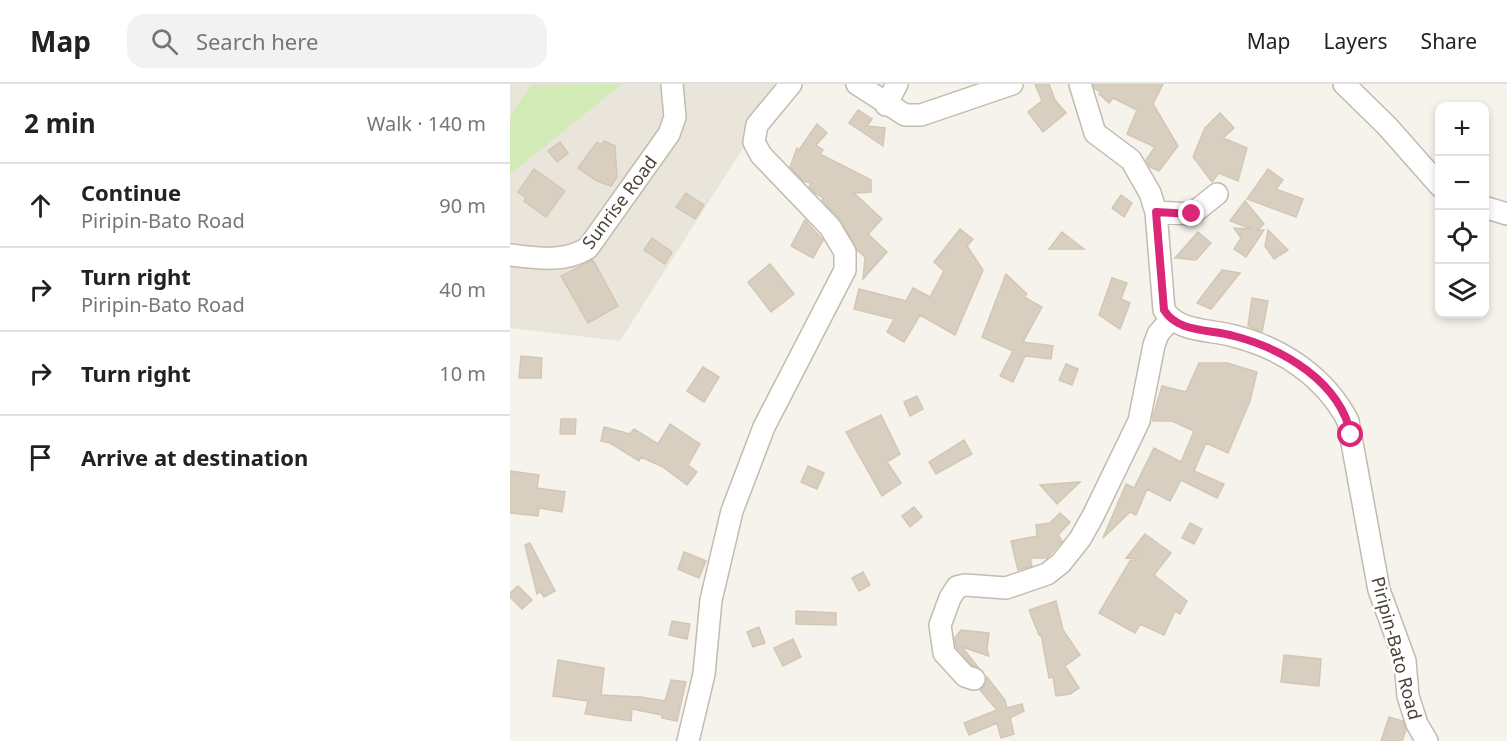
<!DOCTYPE html>
<meta charset="utf-8">
<style>
:root{--surface:#fff;--page:#f2f2f2;--text:#222;--muted:#767676;--line:#e0e0e0}
body{margin:0;font-family:"Noto Sans",sans-serif;background:var(--page);color:var(--text)}
.controls{position:absolute;right:18px;top:18px;display:grid;overflow:hidden;border-radius:12px;box-shadow:0 3px 9px #0003}
.controls button{width:54px;height:54px;display:grid;place-items:center;padding:0;border:0;border-bottom:2px solid var(--line);background:var(--surface);color:var(--text);font:30px sans-serif}
.stop{position:absolute;width:18px;height:18px;margin:-14px;border:4px solid #db2777;border-radius:50%;background:#fff}
.stop.end{background:#db2777;border-color:#fff;box-shadow:0 2px 6px #0008}
.list{margin:0;padding:0;list-style:none}
h2{display:flex;justify-content:space-between;align-items:center;height:78px;margin:0;padding:0 24px;font-size:26px}
h2 small{font-size:20px;font-weight:400;color:var(--muted)}
.list li{display:grid;grid-template-columns:39px 1fr auto;gap:18px;align-items:center;box-sizing:border-box;height:84px;padding:0 24px;border-top:2px solid var(--line)}
.list b{display:block;font-size:22px;white-space:nowrap}
.list p{margin:0;font-size:20px;white-space:nowrap;color:var(--muted)}
.list em{font-size:20px;font-style:normal;color:var(--muted)}
.icon{flex:none;width:33px;height:33px;fill:none;stroke:currentColor;stroke-width:2;stroke-linecap:round;stroke-linejoin:round}
.map{position:relative;flex:none;width:997px;height:657px;overflow:hidden}
header{display:flex;align-items:center;gap:36px;box-sizing:border-box;height:84px;padding:0 30px;background:var(--surface);border-bottom:2px solid var(--line)}
header strong{font-size:28px}
nav{display:flex;gap:33px;margin-inline-start:auto;font-size:21px}
.search{width:420px;height:54px;background:var(--page);display:flex;align-items:center;gap:15px;box-sizing:border-box;padding:0 21px;border-radius:18px;color:var(--muted);font-size:22px}
main{display:flex}
aside{flex:1;background:var(--surface)}
.map>svg:first-child{display:block}
.residential{fill:#eae5da}
.green{fill:#d2eab5}
.building{fill:#d8cfc1;stroke:#d3c7b4;stroke-width:1.5}
.lines{fill:none;stroke-linecap:round;stroke-linejoin:round}
.minor-casing{stroke:#c2bbae;stroke-width:24}
.minor{stroke:#fff;stroke-width:21}
.route{stroke:#db2777;stroke-width:8}
.labels{text-anchor:middle;dominant-baseline:central;stroke-width:5;stroke-linejoin:round;paint-order:stroke}
.street-label{font-size:18px;fill:#4b4439;stroke:#fff}
</style>
<header>
<strong>Map</strong>
<div class="search"><svg class="icon" aria-label="search" viewBox="0 0 24 24"><circle cx="10" cy="10" r="6"/><path d="M15 15l6 6"/></svg>Search here</div>
<nav><a>Map</a><a>Layers</a><a>Share</a></nav>
</header>
<main>
<aside>
<h2>2 min<small>Walk · 140 m</small></h2>
<ul class="list">
<li><svg class="icon" aria-label="ahead" viewBox="0 0 24 24"><path d="M12 20V5M6 11l6-6 6 6"/></svg><div><b>Continue</b><p>Piripin-Bato Road</p></div><em>90 m</em></li>
<li><svg class="icon" aria-label="right" viewBox="0 0 24 24"><path d="M7 20v-9h11M14 6l5 5-5 5"/></svg><div><b>Turn right</b><p>Piripin-Bato Road</p></div><em>40 m</em></li>
<li><svg class="icon" aria-label="right" viewBox="0 0 24 24"><path d="M7 20v-9h11M14 6l5 5-5 5"/></svg><div><b>Turn right</b></div><em>10 m</em></li>
<li><svg class="icon" aria-label="arrive" viewBox="0 0 24 24"><path d="M6 21V4h12l-3 4 3 4H6"/></svg><div><b>Arrive at destination</b></div></li>
</ul>
</aside>
<div class="map">
<svg width="997" height="657" viewBox="0 0 997 657">
<rect width="100%" height="100%" fill="#f6f3ec"/>
<path class="residential" d="M 0,0 L 274,0 L 110,257 L 0,244 Z"/>
<path class="green" d="M 112,0 L 0,90 L 0,32 L 21,1 Z"/>
<path class="building" d="M 525,0 L 539,0 L 545,16 L 556,29 L 533,48 L 518,28 L 532,17 Z
M 583,0 L 653,0 L 643,20 L 668,62 L 649,87 L 640,83 L 636,76 L 645,63 L 617,50 L 627,26 L 603,14 L 599,19 L 589,10 L 591,8 L 585,5 Z
M 348,26 L 362,35 L 357,42 L 375,44 L 373,62 L 339,39 Z
M 710,29 L 724,44 L 713,54 L 737,64 L 728,97 L 709,89 L 702,98 L 683,73 L 695,44 Z
M 307,40 L 317,49 L 306,61 L 313,66 L 310,70 L 361,96 L 361,108 L 344,109 L 372,135 L 358,150 L 377,168 L 353,195 L 355,173 L 347,166 L 331,136 L 312,116 L 314,114 L 306,110 L 299,103 L 301,99 L 293,97 L 280,83 L 287,64 L 289,66 Z
M 94,57 L 105,62 L 107,93 L 101,102 L 87,97 L 68,84 L 87,58 L 91,61 Z
M 50,58 L 58,69 L 47,78 L 38,67 Z
M 24,85 L 55,107 L 36,133 L 14,117 L 16,114 L 8,108 Z
M 758,85 L 773,96 L 766,105 L 793,115 L 786,133 L 737,115 Z
M 176,109 L 194,121 L 185,135 L 166,123 Z
M 611,111 L 622,119 L 614,133 L 602,124 Z
M 735,117 L 754,140 L 747,146 L 754,146 L 736,173 L 724,165 L 731,154 L 724,144 L 742,145 L 720,137 Z
M 295,136 L 313,156 L 303,174 L 281,162 Z
M 450,145 L 463,155 L 457,162 L 473,186 L 445,251 L 410,231 L 394,258 L 377,248 L 384,235 L 344,225 L 349,205 L 396,217 L 403,204 L 420,213 L 434,187 L 424,178 Z
M 758,146 L 778,166 L 764,175 L 755,162 Z
M 552,148 L 574,165 L 539,165 Z
M 688,148 L 701,159 L 686,176 L 665,174 Z
M 142,154 L 162,168 L 155,180 L 134,166 Z
M 83,176 L 108,222 L 78,239 L 51,192 Z
M 260,180 L 284,210 L 261,228 L 238,198 Z
M 712,186 L 730,189 L 701,225 L 687,219 Z
M 496,190 L 517,210 L 514,213 L 532,223 L 513,258 L 543,262 L 541,275 L 515,272 L 503,298 L 490,292 L 503,267 L 472,253 Z
M 602,194 L 617,199 L 611,215 L 620,219 L 610,245 L 589,231 Z
M 742,214 L 758,217 L 752,248 L 738,242 Z
M 11,272 L 32,274 L 31,294 L 9,294 Z
M 689,279 L 717,279 L 747,288 L 740,317 L 718,369 L 696,359 L 684,387 L 714,400 L 707,414 L 671,396 L 660,417 L 637,405 L 626,431 L 620,428 L 593,454 L 616,400 L 624,404 L 644,364 L 671,378 L 684,347 L 662,337 L 643,337 L 643,332 L 652,302 L 676,308 Z
M 556,280 L 568,285 L 562,301 L 549,296 Z
M 193,283 L 209,293 L 194,318 L 177,307 Z
M 407,312 L 413,325 L 400,332 L 394,318 Z
M 371,331 L 390,370 L 377,378 L 391,399 L 372,412 L 336,348 Z
M 51,335 L 66,335 L 65,350 L 50,350 Z
M 160,340 L 190,360 L 178,381 L 187,388 L 177,401 L 153,383 L 131,373 L 129,377 L 100,359 L 91,357 L 94,343 L 120,350 L 124,345 L 148,360 Z
M 454,356 L 462,370 L 426,390 L 419,378 Z
M 298,382 L 314,389 L 307,405 L 291,398 Z
M 0,387 L 29,391 L 27,404 L 55,408 L 52,428 L 29,424 L 28,432 L 0,429 Z
M 570,398 L 547,420 L 530,401 Z
M 404,423 L 412,433 L 400,443 L 392,432 Z
M 550,429 L 560,438 L 548,451 L 552,457 L 537,474 L 520,474 L 522,482 L 508,486 L 501,457 L 527,452 L 526,441 L 540,439 Z
M 680,439 L 692,445 L 684,460 L 672,454 Z
M 635,450 L 661,469 L 644,491 L 677,517 L 670,530 L 665,527 L 654,551 L 630,540 L 625,549 L 589,529 L 620,477 L 628,475 L 616,474 Z
M 20,459 L 45,507 L 34,513 L 30,507 L 27,510 L 15,461 Z
M 174,468 L 196,477 L 189,494 L 168,485 Z
M 353,488 L 360,501 L 349,507 L 342,494 Z
M 8,502 L 22,516 L 12,525 L 0,513 L 0,509 Z
M 546,517 L 553,546 L 570,571 L 555,582 L 569,604 L 560,610 L 546,612 L 543,593 L 539,594 L 531,550 L 529,551 L 519,526 Z
M 286,527 L 326,529 L 326,541 L 286,540 Z
M 162,537 L 180,540 L 177,555 L 159,551 Z
M 249,543 L 255,559 L 243,563 L 237,548 Z
M 451,546 L 479,549 L 477,565 L 479,572 L 452,563 L 468,583 L 462,581 L 446,563 L 445,554 Z
M 283,555 L 291,573 L 273,582 L 264,564 Z
M 774,571 L 811,575 L 809,602 L 771,598 Z
M 48,576 L 94,584 L 91,611 L 131,613 L 155,617 L 161,596 L 176,598 L 167,637 L 152,634 L 152,631 L 122,625 L 121,637 L 75,630 L 78,617 L 43,612 Z
M 477,593 L 495,616 L 497,624 L 512,620 L 514,627 L 500,634 L 504,650 L 491,654 L 487,639 L 459,651 L 454,639 L 487,626 L 470,606 L 476,600 Z
M 879,633 L 893,637 L 896,646 L 892,657 L 871,657 Z"/>
<g class="lines">
<g class="minor-casing">
<path id="minor" d="M 347,0 L 395,31 L 411,31 L 502,0
M 570,0 L 585,49 L 621,76 L 640,109 L 646,128 L 654,226 C 669,249 700,245 724,252 C 772,264 815,293 838,337 L 869,506 L 895,577 L 898,612 L 907,640 L 917,657
M 834,0 L 877,42 L 930,102
M 376,21 L 387,0
M 974,123 L 997,130
M 646,128 L 682,130 L 707,110
M 0,171 C 27,174 54,179 78,164 L 159,50 L 165,33 L 162,0
M 464,595 L 455,592 L 434,569 L 430,541 L 440,514 L 447,503 L 455,501 L 496,504 L 537,490 L 551,479 L 570,455 L 583,432 L 629,337 L 644,261 L 648,250 L 660,236
M 178,657 L 194,590 L 201,516 L 222,427 L 254,343 L 335,186 L 335,168 L 320,143 L 251,71 L 244,58 L 247,41 L 281,0"/>
</g>
<use href="#minor" class="minor"/>
</g>
<g class="lines">
<path class="route" d="M 682,130 L 646,128 L 654,226 C 668,249 700,245 724,252 C 774,265 830,298 841,351"/>
</g>
<g class="labels">
<g class="street-label">
<text transform="translate(109 118) rotate(-53)">Sunrise Road</text>
<text transform="translate(887 564) rotate(75)">Piripin-Bato Road</text>
</g>
</g>
</svg>
<div class="controls">
<button>+</button>
<button>−</button>
<button><svg class="icon" aria-label="locate" viewBox="0 0 24 24"><circle cx="12" cy="12" r="6"/><path d="M12 2v4M12 18v4M2 12h4M18 12h4"/></svg></button>
<button><svg class="icon" aria-label="layers" viewBox="0 0 24 24"><path d="M12 4l9 5-9 5-9-5zM3 14l9 5 9-5"/></svg></button>
</div>
<div class="stop" style="left:841px;top:351px"></div>
<div class="stop end" style="left:682px;top:130px"></div>
</div>
</main>
